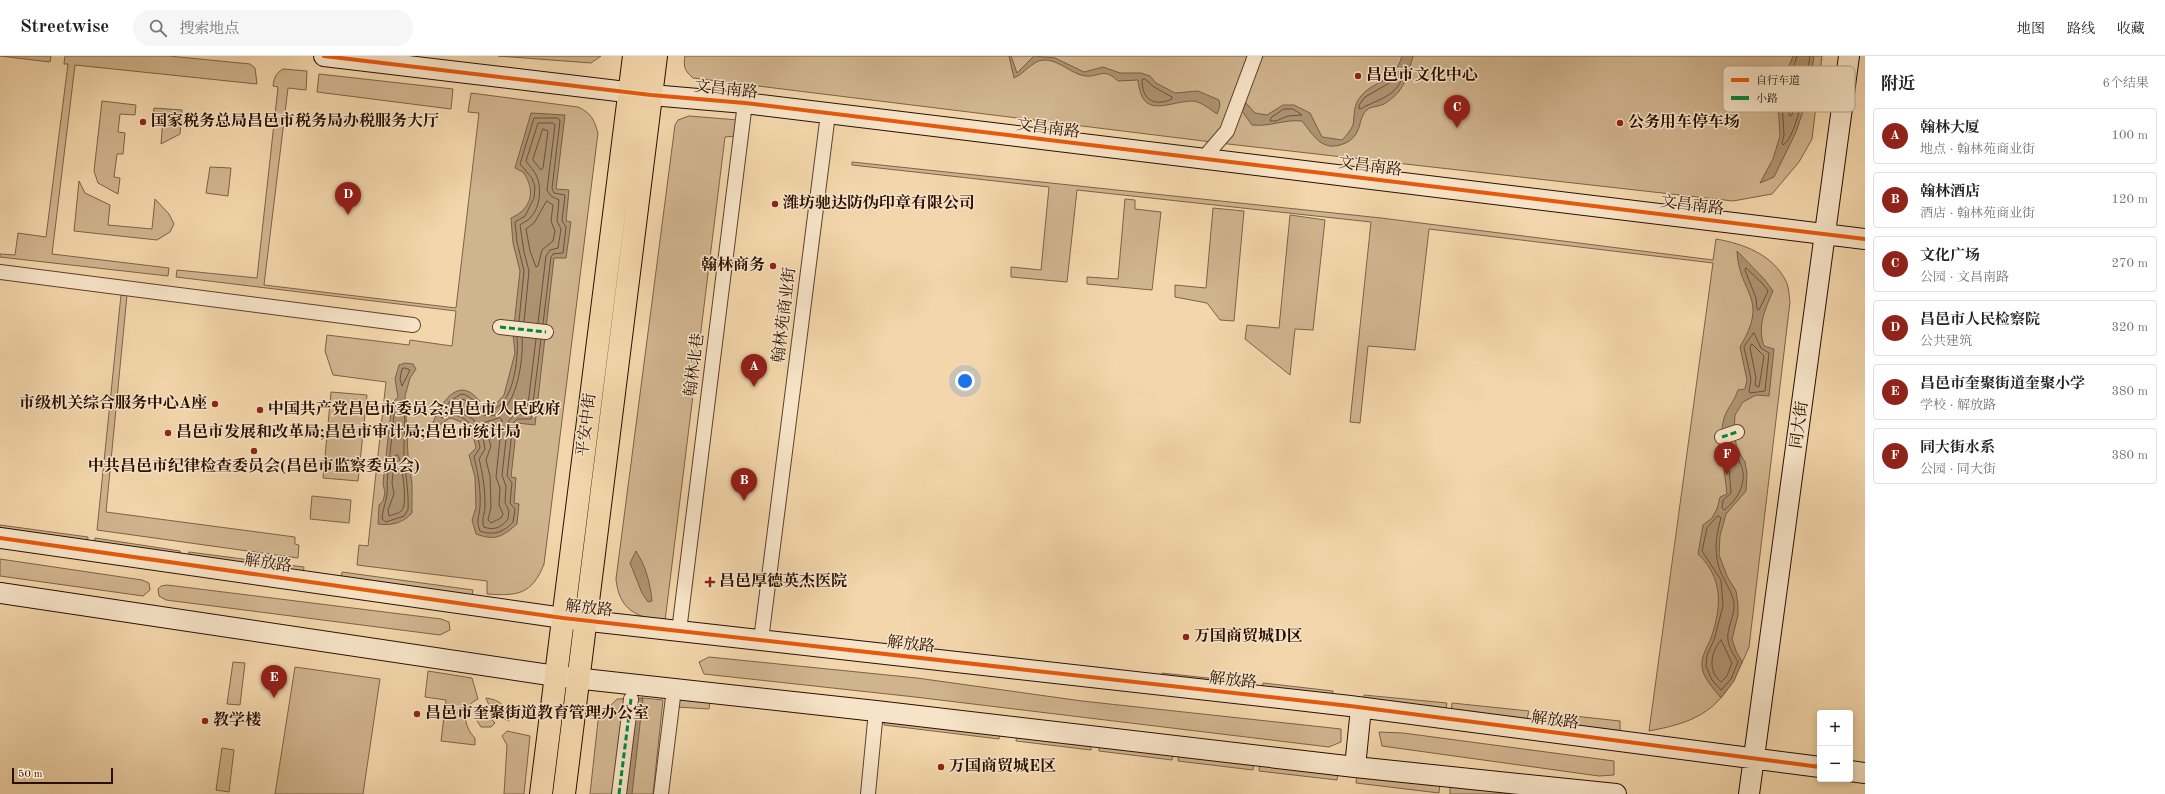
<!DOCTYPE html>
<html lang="zh">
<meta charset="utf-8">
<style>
:root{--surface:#fff;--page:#f6f6f6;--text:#222;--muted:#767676;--line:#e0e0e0;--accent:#8f2418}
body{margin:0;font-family:"Old Standard TT","Noto Serif SC",serif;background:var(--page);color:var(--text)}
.controls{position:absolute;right:12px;bottom:12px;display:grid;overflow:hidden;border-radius:4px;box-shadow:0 2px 6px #0003}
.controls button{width:36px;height:36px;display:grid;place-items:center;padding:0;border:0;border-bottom:1px solid var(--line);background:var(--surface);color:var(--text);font:20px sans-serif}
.scale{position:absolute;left:12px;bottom:10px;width:101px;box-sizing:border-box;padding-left:4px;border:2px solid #280f01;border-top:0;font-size:11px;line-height:14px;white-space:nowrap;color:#280f01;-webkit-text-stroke:3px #f7e4c8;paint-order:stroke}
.you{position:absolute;left:965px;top:325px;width:14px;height:14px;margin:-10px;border:3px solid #fff;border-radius:50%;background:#1a73e8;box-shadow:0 0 0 6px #1a73e833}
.badge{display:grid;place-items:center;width:26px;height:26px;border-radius:50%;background:var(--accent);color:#fff;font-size:13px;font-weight:700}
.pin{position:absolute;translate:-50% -33px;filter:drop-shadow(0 1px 2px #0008)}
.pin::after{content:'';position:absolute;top:21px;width:14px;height:12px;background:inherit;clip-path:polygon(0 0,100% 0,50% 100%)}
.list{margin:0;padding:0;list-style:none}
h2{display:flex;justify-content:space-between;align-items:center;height:52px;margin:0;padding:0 16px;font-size:17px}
h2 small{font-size:13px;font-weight:400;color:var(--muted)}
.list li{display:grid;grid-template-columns:26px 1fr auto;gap:12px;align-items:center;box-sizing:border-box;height:56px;margin:0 8px 8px;padding:0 8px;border:1px solid var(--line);border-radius:4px}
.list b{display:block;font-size:15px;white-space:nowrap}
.list p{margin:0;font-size:13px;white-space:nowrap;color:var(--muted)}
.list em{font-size:13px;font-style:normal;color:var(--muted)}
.icon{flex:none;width:22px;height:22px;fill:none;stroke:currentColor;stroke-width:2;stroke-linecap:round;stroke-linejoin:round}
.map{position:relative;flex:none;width:1865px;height:738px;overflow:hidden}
header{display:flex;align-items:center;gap:24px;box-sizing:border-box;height:56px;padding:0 20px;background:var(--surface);border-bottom:1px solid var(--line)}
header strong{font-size:19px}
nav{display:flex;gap:22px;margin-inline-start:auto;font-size:14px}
.search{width:280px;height:36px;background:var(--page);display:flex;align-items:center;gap:10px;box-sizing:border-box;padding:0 14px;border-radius:22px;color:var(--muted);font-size:15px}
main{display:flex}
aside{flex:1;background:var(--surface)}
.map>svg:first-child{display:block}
.green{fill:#d0b48e;stroke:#7c6248}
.water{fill:#ae9271;stroke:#785e44}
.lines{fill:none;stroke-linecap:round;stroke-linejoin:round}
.shore{stroke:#6b5039;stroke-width:1}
.street-casing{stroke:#5b412c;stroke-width:16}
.secondary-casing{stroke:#280f01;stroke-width:22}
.primary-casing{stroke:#280f01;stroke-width:24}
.street{stroke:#f7e4c8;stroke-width:14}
.secondary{stroke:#f7e4c8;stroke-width:20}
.primary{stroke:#f3d6ab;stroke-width:22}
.quiet{stroke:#00873e;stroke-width:3;stroke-dasharray:6 3;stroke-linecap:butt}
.cycleway-casing{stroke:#f7e4c8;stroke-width:6}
.cycleway{stroke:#e8590c;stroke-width:4}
.poi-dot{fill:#8f2418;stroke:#f7e4c8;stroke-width:1.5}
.labels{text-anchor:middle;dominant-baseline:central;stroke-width:3;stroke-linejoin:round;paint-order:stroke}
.poi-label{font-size:16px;font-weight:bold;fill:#280f01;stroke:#f7e4c8;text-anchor:start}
.street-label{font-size:16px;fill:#280f01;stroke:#f7e4c8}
.key{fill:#f7e4c8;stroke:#b9a48c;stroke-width:1}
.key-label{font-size:11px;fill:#280f01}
</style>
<header>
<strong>Streetwise</strong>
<div class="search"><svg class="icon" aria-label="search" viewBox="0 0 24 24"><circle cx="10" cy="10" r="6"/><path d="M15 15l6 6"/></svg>搜索地点</div>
<nav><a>地图</a><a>路线</a><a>收藏</a></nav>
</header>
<main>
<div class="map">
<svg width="1865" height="738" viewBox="0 0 1865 738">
<rect width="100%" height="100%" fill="#f3d6ab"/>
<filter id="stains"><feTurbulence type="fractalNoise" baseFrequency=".005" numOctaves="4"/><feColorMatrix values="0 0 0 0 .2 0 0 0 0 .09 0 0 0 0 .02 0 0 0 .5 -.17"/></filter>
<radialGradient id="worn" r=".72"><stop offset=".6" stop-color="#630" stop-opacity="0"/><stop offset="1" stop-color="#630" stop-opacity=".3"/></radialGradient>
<path class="green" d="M 0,0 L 51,0 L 50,6 Z
M 65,0 L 169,0 L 250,8 L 255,12 L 257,28 L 75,9 L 52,198 L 169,212 L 168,220 L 0,201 L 0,198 L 15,199 L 18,177 L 46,181 L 68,8 L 64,8 Z
M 498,0 L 601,0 L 591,7 Z
M 685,0 L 1822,0 L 1812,83 L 1799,106 L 1772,138 L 1733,145 L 1228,88 L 693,22 C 685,15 683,11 685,0 Z
M 283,13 L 307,15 L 306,34 L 288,32 L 264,229 L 456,252 L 479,57 L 468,56 L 471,37 L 578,51 C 591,57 594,63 598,77 L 544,508 C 532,539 517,540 487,538 L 487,525 L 357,509 L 359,489 L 368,490 L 386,326 L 333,319 L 325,295 L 327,279 L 409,289 L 410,284 L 452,290 L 456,255 L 176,221 L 177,214 L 257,222 L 278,31 L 273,30 C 274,22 276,17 283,13 Z
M 319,18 L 453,33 L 451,53 L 317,36 Z
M 102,45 L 136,49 L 135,59 L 120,58 L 118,76 L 125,77 L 123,98 L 117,98 L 114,121 L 120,122 L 118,138 L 98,127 L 94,115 Z
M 154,52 L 182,54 L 180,78 L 161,88 L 163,62 L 153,61 Z
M 689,60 L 738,64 L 737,80 L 725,81 L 665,565 C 637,562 619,554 616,523 L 675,69 L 678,64 Z
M 852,106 L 1381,162 L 1713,204 L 1716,183 C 1744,188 1772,198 1786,225 C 1789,231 1789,240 1790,246 L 1749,591 C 1725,647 1710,664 1649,675 L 1713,207 L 1429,173 L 1415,294 L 1368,290 L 1360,367 L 1350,366 L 1371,166 L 1077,134 L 1067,226 L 1011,221 L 1011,211 L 1041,214 L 1049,131 L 852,109 Z
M 210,111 L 231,112 L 228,140 L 206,137 Z
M 79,125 L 85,137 L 110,149 L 108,169 L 152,173 L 155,143 L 169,158 L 174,168 L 170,176 L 157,184 L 74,175 Z
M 1125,143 L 1135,144 L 1135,153 L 1161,156 L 1152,234 L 1087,228 L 1087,221 L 1118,223 Z
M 1213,152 L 1244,155 L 1234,265 L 1220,264 L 1207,247 L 1175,241 L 1175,229 L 1206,232 Z
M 1290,159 L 1325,164 L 1313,274 L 1295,273 L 1290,319 L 1245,283 L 1247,269 L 1279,272 Z
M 121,239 L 127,239 L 106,456 L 295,481 L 295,488 L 299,489 L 298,502 L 97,474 Z
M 331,336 L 367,339 L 358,425 L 323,422 Z
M 312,440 L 351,444 L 349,467 L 310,463 Z
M 0,469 L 88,481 L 87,491 L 0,478 Z
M 95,482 L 180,495 L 181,498 L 94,491 Z
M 189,496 L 304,511 L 303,520 L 189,500 Z
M 0,503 L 142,524 L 149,527 L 150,534 L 143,540 L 0,520 Z
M 342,516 L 473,534 L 471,544 L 341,525 Z
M 167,529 L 441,563 L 449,566 L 450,574 L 440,579 L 166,544 L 159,540 L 158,533 L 161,530 Z
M 709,601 L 917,622 L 1082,645 L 1341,673 L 1341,686 L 1329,691 L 915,641 L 704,618 L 699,606 Z
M 233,606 L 245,607 L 240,649 L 227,648 Z
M 295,611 L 380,623 L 363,738 L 275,738 Z
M 428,615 L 472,622 L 478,643 C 461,651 463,670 475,682 L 475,689 L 441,685 L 446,644 L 425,641 Z
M 1162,617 L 1254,627 L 1253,636 L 1162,626 Z
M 1263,627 L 1333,635 L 1332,644 L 1261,637 Z
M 1364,639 L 1447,647 L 1445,657 L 1363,648 Z
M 486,642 C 501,644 506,650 509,665 C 497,660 490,654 486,642 Z
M 643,642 L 663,644 L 653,738 L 590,738 L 598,665 L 604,656 L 617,643 Z
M 678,642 L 710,646 L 709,653 L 677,651 Z
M 1452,647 L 1529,655 L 1526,667 L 1451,658 Z
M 482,653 L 495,667 L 491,671 L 481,671 L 477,665 L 477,659 Z
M 1537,656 L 1620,665 L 1620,677 L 1536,667 Z
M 884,662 L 1000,675 L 999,683 L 884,669 Z
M 507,675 L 530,680 L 524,738 L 504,738 L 507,689 L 502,680 Z
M 1379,676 L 1403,677 L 1614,705 L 1614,719 L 1599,720 L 1382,690 Z
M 1017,678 L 1091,688 L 1091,694 L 1016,685 Z
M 1099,688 L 1173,698 L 1172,704 L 1099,695 Z
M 222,692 L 234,694 L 229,736 L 216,734 Z
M 1179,698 L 1254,706 L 1253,714 L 1178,705 Z
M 1260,706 L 1338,715 L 1337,724 L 1259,715 Z
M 1357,717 L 1440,726 L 1439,737 L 1356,727 Z
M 1450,729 L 1523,738 L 1450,738 Z"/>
<path class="water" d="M 1009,0 L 1011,0 L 1017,17 L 1034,0 L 1055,2 L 1084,16 L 1103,11 L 1120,17 L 1141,17 L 1150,20 L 1156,27 L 1175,37 L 1198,35 L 1219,44 L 1220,50 L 1217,58 C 1210,53 1200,45 1192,45 C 1166,46 1142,64 1138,24 L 1118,25 C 1103,11 1101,21 1086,20 C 1072,19 1059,3 1043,4 C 1032,5 1024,18 1014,22 Z
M 1402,0 L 1413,0 C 1407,22 1404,36 1384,48 C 1378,51 1371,50 1367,54 C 1360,60 1361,69 1357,76 C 1354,82 1349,86 1343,88 C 1322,96 1314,80 1302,65 C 1285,63 1270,71 1252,69 L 1242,55 L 1246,47 L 1255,57 L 1267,59 L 1283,49 L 1294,49 L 1310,57 L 1322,81 L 1342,84 C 1346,80 1351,74 1353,69 C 1355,58 1353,49 1361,40 C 1374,24 1395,27 1402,0 Z
M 1793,0 L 1814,0 L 1808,40 L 1796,76 L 1774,121 L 1760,127 L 1773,103 L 1780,80 L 1778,46 L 1783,25 Z
M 531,57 L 565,59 L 556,133 L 569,134 L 566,165 L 571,166 L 566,202 L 554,202 L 535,369 L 517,367 L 511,421 L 516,422 L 514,447 L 519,448 L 517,468 C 502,481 495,485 476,478 L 472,464 L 476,451 L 475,421 L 469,399 L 476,392 C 473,376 467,366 450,362 L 438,370 L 433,367 C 437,355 451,329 467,335 C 476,338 478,347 489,351 L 496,348 L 504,339 L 515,297 L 513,278 L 520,215 L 513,187 L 511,162 C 532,153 536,134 523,116 L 515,112 Z
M 1737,195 L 1765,224 L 1773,235 C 1765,253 1757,271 1764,290 L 1774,293 L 1769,340 L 1756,339 L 1743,346 L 1735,359 L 1734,376 L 1737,393 L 1745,406 L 1747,417 L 1746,435 L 1726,458 L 1720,480 L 1719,499 L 1727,520 L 1736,535 L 1738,548 L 1738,559 L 1732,583 L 1736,595 L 1742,606 L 1734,625 L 1721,642 C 1714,633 1703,622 1702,611 C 1701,600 1707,592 1711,582 C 1722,550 1723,522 1698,498 L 1703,469 L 1712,462 L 1717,453 L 1720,441 L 1727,438 C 1725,417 1718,382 1724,362 C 1727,352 1735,345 1738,334 L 1745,333 L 1747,324 L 1740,291 C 1770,241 1739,239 1737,195 Z
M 405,307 L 413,308 L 416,313 L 410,322 L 405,340 L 408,399 L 412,428 L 412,457 C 403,467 391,470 378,468 L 379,449 L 383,445 L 385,437 L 383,427 L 392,347 L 398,341 L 395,323 L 399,309 Z
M 636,495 C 646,511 650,526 652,545 L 648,546 L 642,537 L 630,507 Z
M 643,642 L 632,738 L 623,738 L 635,643 Z"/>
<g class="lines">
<path class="shore" d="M 1797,0 L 1782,46 L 1784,79 L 1782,87 L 1783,89 C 1798,80 1807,18 1810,0
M 1402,11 L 1405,13 C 1399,37 1388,40 1368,49 C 1364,50 1363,53 1359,53 L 1359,49 L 1365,41 L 1391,26 Z
M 1802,11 L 1799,38 L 1792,59 L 1790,60 C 1782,46 1793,25 1799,12 Z
M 1145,23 L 1154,31 L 1172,41 L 1172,43 C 1154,51 1142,44 1142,24 Z
M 1284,53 L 1293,53 L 1302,59 L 1288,60 L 1276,65 L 1270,65 L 1271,62 Z
M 543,73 L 548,75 L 543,112 L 541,114 L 533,104 Z
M 547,145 L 553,149 L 551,165 L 555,175 L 553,185 L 542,194 L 538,210 L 536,211 L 530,195 L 526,173 L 534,167 Z
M 1746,212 L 1762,227 L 1768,235 L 1759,254 L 1757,253 L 1756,242 L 1745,214 Z
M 519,265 L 524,215 L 517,186 L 515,166 L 525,160 L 534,142 L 535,131 L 532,122 L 520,108 L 534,62 L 558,62 L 560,65 L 552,132 L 554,137 L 565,139 L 562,165 L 566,171 L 563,197 L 553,198 L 551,201 L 543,268
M 524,266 L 529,215 L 524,196 L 520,169 C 522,167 525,166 528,164 C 540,154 542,134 537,121 C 535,115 529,110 526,105 L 538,67 L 553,67 L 555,69 L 547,134 L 551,140 L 559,144 L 557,165 L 561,173 L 558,192 L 550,194 L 546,200 L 538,267
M 1754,277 L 1761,292 L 1769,297 L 1765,335 L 1750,337 L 1749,335 L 1751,323 L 1744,291 Z
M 517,281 C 519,300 514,354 488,354 C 475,350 471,338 461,338 L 450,345 L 440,360 L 442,362 C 462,351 478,373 480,392 L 474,401 C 478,417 481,434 480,451 C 479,461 476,465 480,475 C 493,480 504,476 513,466 L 515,453 L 510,447 L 512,427 L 507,420 L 513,367 L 517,363 L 531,363 L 541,283
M 522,281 C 524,300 517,362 488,360 C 476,358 473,348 463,343 L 452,352 L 473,363 L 482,376 L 485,393 L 479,403 C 483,418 485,434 485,450 C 485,458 481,463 484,471 C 494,475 502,471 508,463 L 509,455 L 505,447 L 506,430 L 502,419 L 508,366 L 514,359 L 527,357 L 536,283
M 1752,288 L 1764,300 L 1759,331 L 1755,329 L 1756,322 L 1750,292 Z
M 405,312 L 410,314 L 402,330 L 400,323 L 402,313 Z
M 401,345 C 408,360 403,382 404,398 C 405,417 409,435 408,454 L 404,460 L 386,466 L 382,463 C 383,449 389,441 387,427 L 395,349 Z
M 500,362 L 502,364 L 496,421 L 500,432 L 499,449 L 503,458 L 501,462 L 491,467 L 488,464 L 491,451 L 490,420 L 486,404 L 491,390 L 484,367 Z
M 1727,388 L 1731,437 L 1723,444 L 1722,452 L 1724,454 C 1738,444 1749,424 1740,407 C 1737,399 1733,395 1731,386
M 398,399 C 402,407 407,443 403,452 C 402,457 394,458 389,460 L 388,454 L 394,438 L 392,427 L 395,400 Z
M 1718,460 L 1721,462 C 1715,483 1713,503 1724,523 C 1728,532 1733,538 1734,548 C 1735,560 1726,573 1728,584 C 1729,592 1734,599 1738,606 L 1731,623 L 1721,634 L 1712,624 L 1706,610 L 1707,599 L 1714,584 L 1723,550 L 1721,524 L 1702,495 L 1707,472 Z
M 1721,584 L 1732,607 L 1727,620 L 1721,626 C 1707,615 1711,595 1721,584 Z"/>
<g class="street-casing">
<path id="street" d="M 1202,104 L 1227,75 L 1255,0
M 0,216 L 413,269
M 500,271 L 546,276
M 1722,381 L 1737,376
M 679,575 L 745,47
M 761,584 L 828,58
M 619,738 L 631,643
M 661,738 L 674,633
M 868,738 L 876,655"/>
</g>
<g class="secondary-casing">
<path id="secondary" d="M 324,0 L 651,39 L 745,47 L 1865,183
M 0,482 L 563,562 L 1350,650 L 1820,711
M 0,537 L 556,620 L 876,655 L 1355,711 L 1616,738
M 1355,711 L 1361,652
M 1850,715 L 1865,717
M 1749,738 L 1849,0"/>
</g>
<g class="primary-casing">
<path id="primary" d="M 541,738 L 634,0
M 564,738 L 656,0"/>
</g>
<use href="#street" class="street"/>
<use href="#secondary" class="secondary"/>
<use href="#primary" class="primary"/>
<path class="quiet" d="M 500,271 L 546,276
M 1722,381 L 1737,376
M 619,738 L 631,643"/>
<g class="cycleway-casing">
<path id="cycleway" d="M 324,0 L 651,39 L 745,47 L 1865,183
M 0,482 L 563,562 L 1350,650 L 1820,711"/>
</g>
<use href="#cycleway" class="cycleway"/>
</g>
<g class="poi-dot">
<circle cx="1358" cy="20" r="4"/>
<circle cx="143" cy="66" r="4"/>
<circle cx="1620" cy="67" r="4"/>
<circle cx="775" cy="148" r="4"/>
<circle cx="773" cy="210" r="4"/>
<circle cx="215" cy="348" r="4"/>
<circle cx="260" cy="354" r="4"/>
<circle cx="168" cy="377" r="4"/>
<circle cx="254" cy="395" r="4"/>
<path d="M708 520h4v4h4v4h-4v4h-4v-4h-4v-4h4z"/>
<circle cx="1186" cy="581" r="4"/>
<circle cx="417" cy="658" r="4"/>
<circle cx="205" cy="665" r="4"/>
<circle cx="941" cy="711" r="4"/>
</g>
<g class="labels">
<g class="poi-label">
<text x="1366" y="20">昌邑市文化中心</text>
<text x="151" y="66">国家税务总局昌邑市税务局办税服务大厅</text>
<text x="1628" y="67">公务用车停车场</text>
<text x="783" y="148">潍坊驰达防伪印章有限公司</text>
<text x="765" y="210" text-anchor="end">翰林商务</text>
<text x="207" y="348" text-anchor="end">市级机关综合服务中心A座</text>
<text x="268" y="354">中国共产党昌邑市委员会;昌邑市人民政府</text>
<text x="176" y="377">昌邑市发展和改革局;昌邑市审计局;昌邑市统计局</text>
<text x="254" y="411" text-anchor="middle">中共昌邑市纪律检查委员会(昌邑市监察委员会)</text>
<text x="719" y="526">昌邑厚德英杰医院</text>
<text x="1194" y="581">万国商贸城D区</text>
<text x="425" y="658">昌邑市奎聚街道教育管理办公室</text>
<text x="213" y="665">教学楼</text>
<text x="949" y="711">万国商贸城E区</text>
</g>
<g class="street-label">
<text transform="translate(726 34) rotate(6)">文昌南路</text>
<text transform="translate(1048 73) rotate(7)">文昌南路</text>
<text transform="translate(1370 111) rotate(7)">文昌南路</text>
<text transform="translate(1692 150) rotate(7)">文昌南路</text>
<text transform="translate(785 259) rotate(-83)">翰林苑商业街</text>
<text transform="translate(695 309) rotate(-83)">翰林北巷</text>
<text transform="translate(587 369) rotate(-83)">平安中街</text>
<text transform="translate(1800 369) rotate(-82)">同大街</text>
<text transform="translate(268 508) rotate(8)">解放路</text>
<text transform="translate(589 553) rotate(6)">解放路</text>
<text transform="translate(911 589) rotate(6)">解放路</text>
<text transform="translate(1233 625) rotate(6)">解放路</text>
<text transform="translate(1555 665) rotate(7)">解放路</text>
</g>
</g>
<rect x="1723" y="10" width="132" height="46" rx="6" class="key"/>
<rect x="1731" y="22" width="18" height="4" fill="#e8590c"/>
<rect x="1731" y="40" width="18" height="4" fill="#00873e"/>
<g class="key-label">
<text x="1756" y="28">自行车道</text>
<text x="1756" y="46">小路</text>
</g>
<rect width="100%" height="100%" filter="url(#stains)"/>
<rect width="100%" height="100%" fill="url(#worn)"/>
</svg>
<div class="controls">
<button>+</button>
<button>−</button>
</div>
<div class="scale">50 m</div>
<div class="you"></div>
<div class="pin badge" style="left:754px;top:331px">A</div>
<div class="pin badge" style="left:744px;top:445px">B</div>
<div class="pin badge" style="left:1457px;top:72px">C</div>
<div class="pin badge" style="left:348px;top:159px">D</div>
<div class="pin badge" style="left:274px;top:642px">E</div>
<div class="pin badge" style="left:1727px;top:419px">F</div>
</div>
<aside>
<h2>附近<small>6个结果</small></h2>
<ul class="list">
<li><span class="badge">A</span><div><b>翰林大厦</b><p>地点 · 翰林苑商业街</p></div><em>100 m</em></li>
<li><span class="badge">B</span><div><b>翰林酒店</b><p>酒店 · 翰林苑商业街</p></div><em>120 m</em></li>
<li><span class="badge">C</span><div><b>文化广场</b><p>公园 · 文昌南路</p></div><em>270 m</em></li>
<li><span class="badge">D</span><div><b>昌邑市人民检察院</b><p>公共建筑</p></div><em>320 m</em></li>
<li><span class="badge">E</span><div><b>昌邑市奎聚街道奎聚小学</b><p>学校 · 解放路</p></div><em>380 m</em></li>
<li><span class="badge">F</span><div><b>同大街水系</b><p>公园 · 同大街</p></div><em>380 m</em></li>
</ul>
</aside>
</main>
